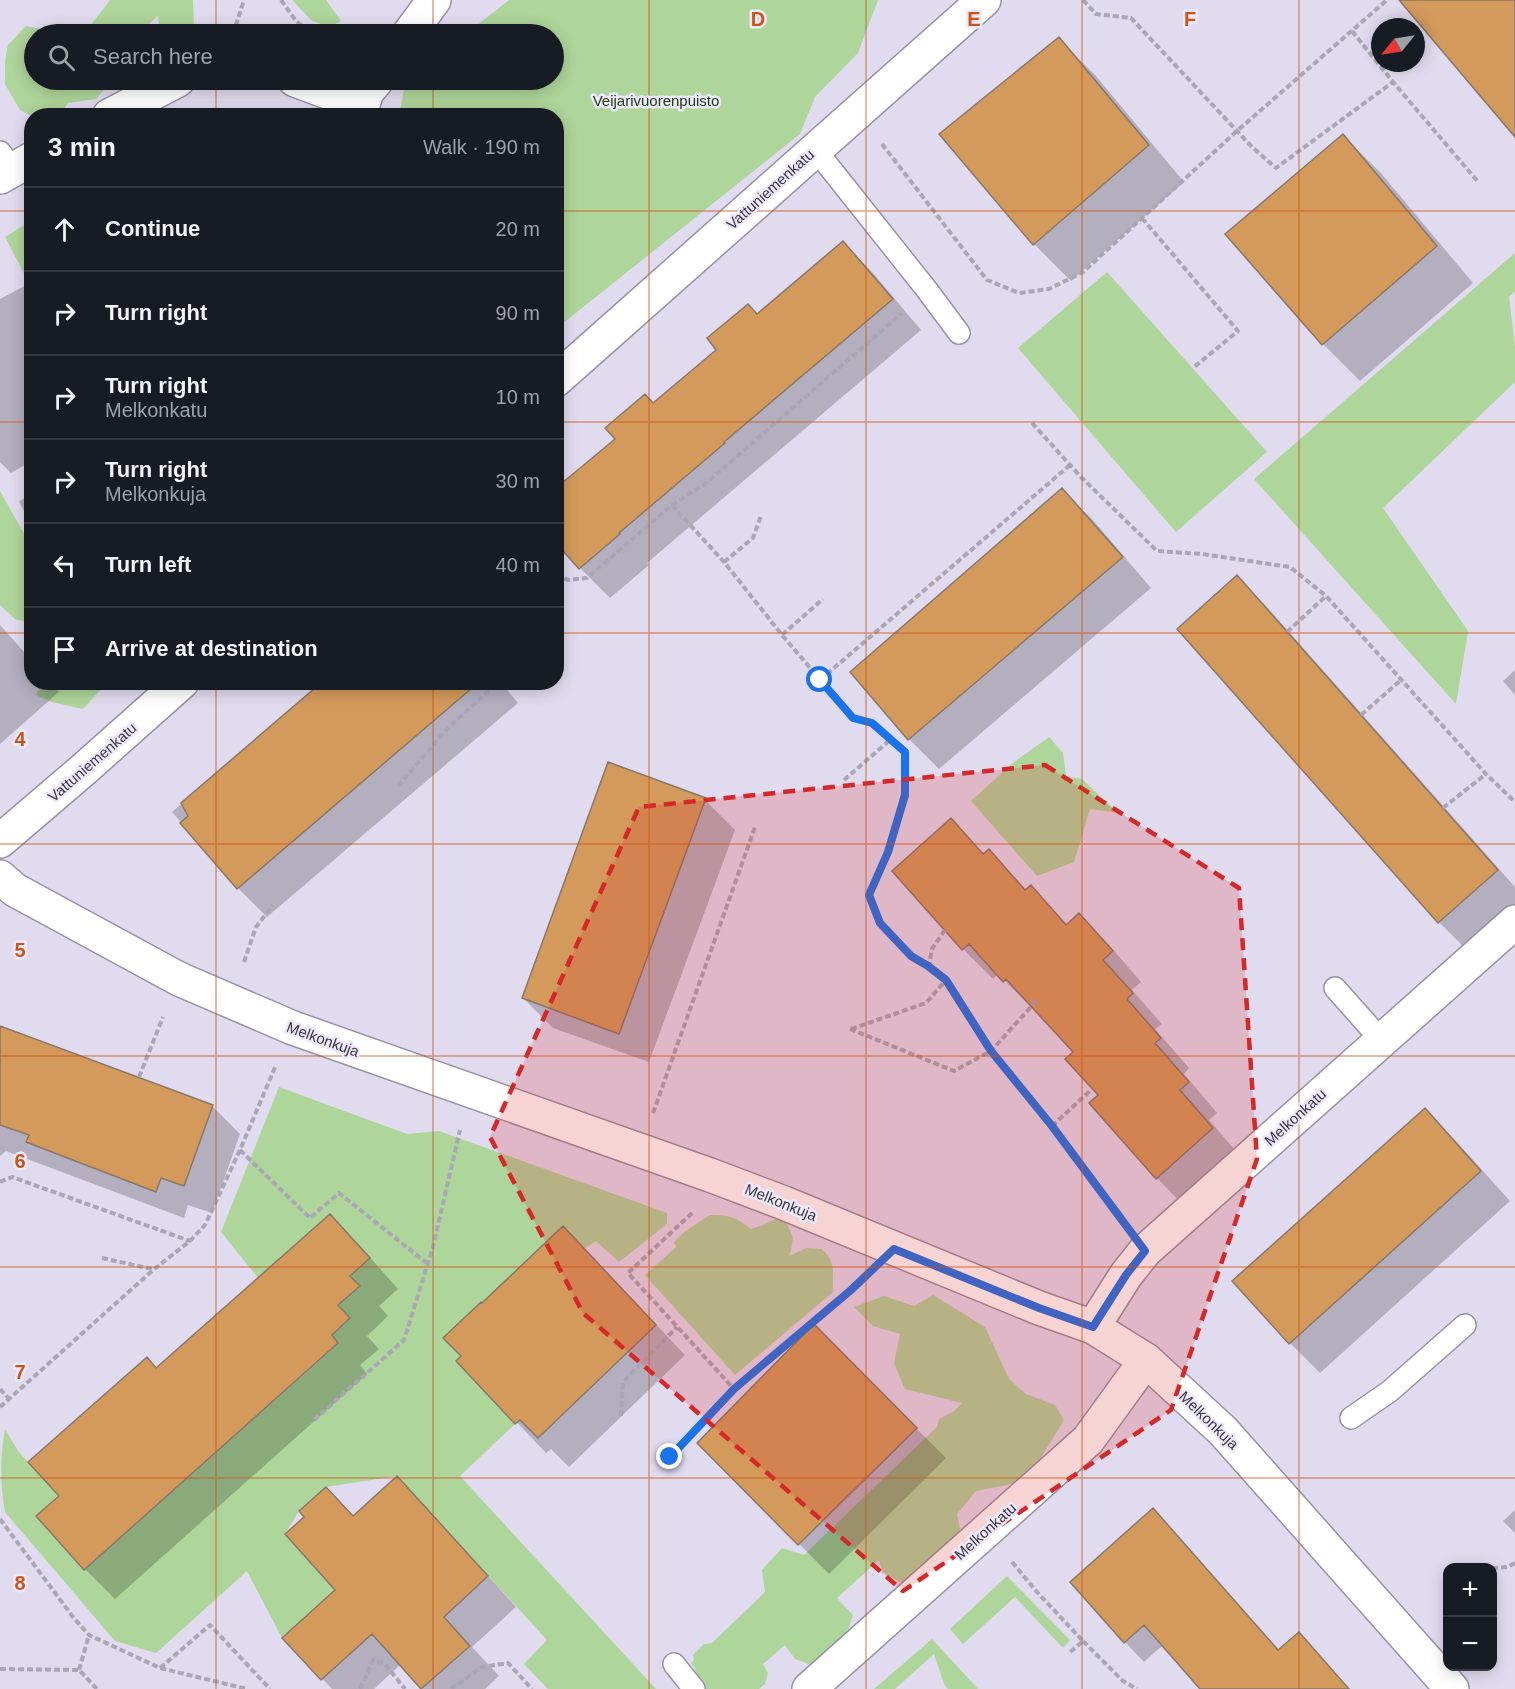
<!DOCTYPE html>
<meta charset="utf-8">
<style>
:root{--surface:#171b24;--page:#20242c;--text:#f1f3f6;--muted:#9ea1a6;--line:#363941}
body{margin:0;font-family:Arial,sans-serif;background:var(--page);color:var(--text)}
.controls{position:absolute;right:18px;bottom:18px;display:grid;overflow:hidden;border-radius:12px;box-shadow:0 3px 15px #0003}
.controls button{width:54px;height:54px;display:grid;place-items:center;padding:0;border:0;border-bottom:2px solid var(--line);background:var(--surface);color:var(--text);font:30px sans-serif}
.compass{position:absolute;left:1371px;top:18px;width:54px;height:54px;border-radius:50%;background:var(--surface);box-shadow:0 3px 15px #0003;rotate:240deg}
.stop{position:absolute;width:18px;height:18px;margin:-14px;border:4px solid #1a73e8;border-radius:50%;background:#fff}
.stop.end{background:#1a73e8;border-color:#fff;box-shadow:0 2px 6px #0008}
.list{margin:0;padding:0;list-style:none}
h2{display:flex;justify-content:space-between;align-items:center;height:78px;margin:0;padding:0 24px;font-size:26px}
h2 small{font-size:20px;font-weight:400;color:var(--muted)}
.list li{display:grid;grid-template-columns:39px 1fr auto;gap:18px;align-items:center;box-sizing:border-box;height:84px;padding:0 24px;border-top:2px solid var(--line)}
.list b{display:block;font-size:22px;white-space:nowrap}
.list p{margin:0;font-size:20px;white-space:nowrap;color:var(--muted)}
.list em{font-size:20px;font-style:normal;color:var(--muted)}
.icon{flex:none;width:33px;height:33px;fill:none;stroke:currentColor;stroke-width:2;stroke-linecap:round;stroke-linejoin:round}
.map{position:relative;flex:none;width:1515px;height:1689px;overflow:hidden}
.search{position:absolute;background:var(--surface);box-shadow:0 3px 15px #0003;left:24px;top:24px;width:540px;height:66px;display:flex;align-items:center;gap:15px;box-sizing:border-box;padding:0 21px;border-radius:33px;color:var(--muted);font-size:22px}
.panel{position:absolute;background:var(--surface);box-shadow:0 3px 15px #0003;left:24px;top:108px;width:540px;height:582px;border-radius:24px}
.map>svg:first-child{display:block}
.green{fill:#aed59a}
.shadow{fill:#0003}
.building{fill:#d39a5b;stroke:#87786a;stroke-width:1.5}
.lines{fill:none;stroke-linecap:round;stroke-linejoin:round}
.lane-casing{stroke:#9791a4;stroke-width:24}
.street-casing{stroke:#9791a4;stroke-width:36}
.secondary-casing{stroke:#9791a4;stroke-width:36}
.path{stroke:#aba6b6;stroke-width:4;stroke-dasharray:6 3;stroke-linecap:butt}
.lane{stroke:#fff;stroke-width:21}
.street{stroke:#fff;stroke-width:33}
.secondary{stroke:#fff;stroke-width:33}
.route{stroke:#1a73e8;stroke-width:8}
.marked{fill:#d62828;fill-opacity:0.2;stroke:#d62828;stroke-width:4.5;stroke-dasharray:12 8;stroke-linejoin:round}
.grid{fill:none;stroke:#ce5414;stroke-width:1.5;stroke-opacity:0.55}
.labels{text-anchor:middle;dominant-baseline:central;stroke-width:5;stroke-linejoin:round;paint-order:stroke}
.park-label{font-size:15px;fill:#213d0d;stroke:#eee8fc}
.street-label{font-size:15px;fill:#39373f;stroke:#eee8fc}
.grid-label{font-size:20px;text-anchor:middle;font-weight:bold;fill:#ce5414;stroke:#eee8fc;stroke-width:5;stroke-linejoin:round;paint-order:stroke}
</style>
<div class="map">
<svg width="1515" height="1689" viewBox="0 0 1515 1689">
<rect width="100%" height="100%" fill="#e1dbef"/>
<path class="green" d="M 110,0 L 193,0 L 194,28 L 182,34 L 160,34 L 158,16 L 145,27 L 138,34 L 84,34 Z
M 292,0 L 326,0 L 341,21 L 329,27 L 311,20 Z
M 509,0 L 878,0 L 858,53 L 815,97 L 800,134 L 557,328 L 556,116 L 399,115 L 404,89 L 415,80 L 554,80 L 554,34 L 466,34 Z
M 26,26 L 46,30 L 51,34 L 34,34 L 34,80 L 112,80 L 96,99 L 68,103 L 59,115 L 31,116 L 20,110 L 5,84 L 5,61 L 8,45 Z
M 31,221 L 31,280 L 28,281 L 5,237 Z
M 1515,253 L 1515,291 L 1509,297 L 1515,347 L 1515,382 L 1383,508 L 1468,631 L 1456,704 L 1254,479 Z
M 1107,272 L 1267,452 L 1176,532 L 1018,348 Z
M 0,491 L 31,546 L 31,623 L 15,619 L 0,605 Z
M 43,682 L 103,682 L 103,683 L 101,689 L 83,709 L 52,702 L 36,695 Z
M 1049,737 L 1063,753 L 1066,776 L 1082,779 L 1118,813 L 1090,809 L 1074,862 L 1037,876 L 971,801 L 1014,762 Z
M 279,1087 L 407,1134 L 439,1131 L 667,1213 L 667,1224 L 619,1262 L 596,1241 L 584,1249 L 563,1227 L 490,1312 L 480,1302 L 443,1338 L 461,1356 L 456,1361 L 515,1424 L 460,1476 L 656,1689 L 548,1689 L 524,1664 L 547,1640 L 397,1476 L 326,1487 L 299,1511 L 285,1534 L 335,1590 L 282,1638 L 247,1571 L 156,1653 L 115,1641 L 5,1512 C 0,1485 0,1456 5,1429 L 18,1451 L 59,1496 L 36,1516 L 84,1570 L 338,1344 L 332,1335 L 350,1318 L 338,1305 L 360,1286 L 350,1276 L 370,1258 L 330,1214 L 277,1261 L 267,1289 L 221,1232 Z
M 710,1215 C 728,1215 737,1217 751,1229 L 766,1224 L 777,1218 L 786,1221 L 793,1238 L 790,1256 L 806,1248 L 822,1249 C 837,1264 832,1272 833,1292 L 735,1375 L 645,1275 L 676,1247 L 674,1242 L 684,1232 Z
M 933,1295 L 985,1327 L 1009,1379 L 1026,1394 L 1055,1405 L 1064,1420 L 1039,1461 L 1012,1484 L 976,1491 L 957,1514 L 962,1539 L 908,1587 L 883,1572 L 879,1560 L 837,1598 L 853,1615 L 849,1628 L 820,1668 L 795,1659 L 785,1645 L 763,1664 L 768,1673 L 765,1684 L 759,1689 L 705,1689 L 696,1676 L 695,1668 L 691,1663 L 694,1660 L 693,1655 L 704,1644 L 712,1643 L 765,1592 L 762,1570 L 782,1548 L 804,1555 L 937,1427 L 939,1419 L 954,1411 L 962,1403 L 905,1389 L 894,1363 L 900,1334 L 873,1326 L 854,1307 L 884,1296 L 914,1306 Z
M 1007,1576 L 1070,1640 L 1063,1648 L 1015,1597 L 963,1644 L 950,1629 Z
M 932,1639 L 978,1689 L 948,1689 L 944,1684 L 934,1654 L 895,1689 L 874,1689 Z"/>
<path class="shadow" d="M 1059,39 L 1096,76 L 1184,182 L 1071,281 L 1034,244 Z
M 1343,136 L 1380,172 L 1473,283 L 1360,381 L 1323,344 L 1227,234 Z
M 843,243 L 873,273 L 921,330 L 647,563 L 649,565 L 610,598 L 580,568 L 556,540 L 617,439 L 654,405 L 757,315 Z
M 32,282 L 32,461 L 11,473 L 0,462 L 0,299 Z
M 1062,490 L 1092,519 L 1151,588 L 939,769 L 909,739 Z
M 32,492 L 32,525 L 19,502 Z
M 1237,577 L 1267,607 L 1515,887 L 1515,911 L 1469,952 L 1439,922 L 1179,629 Z
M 0,625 L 32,661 L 32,682 L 51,682 L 59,692 L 0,744 Z
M 1515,670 L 1515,695 L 1503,681 Z
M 324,682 L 506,682 L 503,685 L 518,703 L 267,917 L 238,888 L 172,812 Z
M 705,800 L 735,830 L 649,1062 L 553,1028 L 523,998 Z
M 951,820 L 985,855 L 989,851 L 1027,891 L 1031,887 L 1068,925 L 1079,916 L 1109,945 L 1141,982 L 1132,990 L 1162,1024 L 1155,1029 L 1189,1068 L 1184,1074 L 1217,1113 L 1209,1120 L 1242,1158 L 1186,1208 L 1157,1178 L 1100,1095 L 1075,1052 L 1036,1009 L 1034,1010 L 998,974 L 993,979 L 963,949 L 894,871 Z
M 0,1027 L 213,1107 L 240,1134 L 212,1213 L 188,1205 L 184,1218 L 6,1151 L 0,1156 Z
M 1424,1110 L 1454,1139 L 1510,1201 L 1320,1373 L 1290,1343 Z
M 330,1216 L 359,1245 L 398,1289 L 379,1306 L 388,1316 L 367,1336 L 379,1349 L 360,1365 L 367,1374 L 115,1599 L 85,1569 L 61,1496 L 157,1370 Z
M 593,1258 L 685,1355 L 569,1467 L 551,1449 L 546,1453 L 458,1361 Z
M 814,1326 L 946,1458 L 829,1574 L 699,1443 Z
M 397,1478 L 427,1508 L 516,1607 L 472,1647 L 499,1676 L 485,1689 L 423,1689 L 401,1664 L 374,1689 L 332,1689 L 284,1638 L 337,1590 L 354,1517 Z
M 1153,1510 L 1172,1530 L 1280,1651 L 1299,1634 L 1350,1689 L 1202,1689 L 1163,1645 L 1144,1662 L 1125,1642 Z
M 1515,1510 L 1515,1533 L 1503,1521 Z"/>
<path class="building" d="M 1399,0 L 1515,0 L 1515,137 Z
M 1059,37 L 1149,145 L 1033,245 L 939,134 Z
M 1343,134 L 1437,246 L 1322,345 L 1225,234 Z
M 843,241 L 893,299 L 724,442 L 725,443 L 619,533 L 620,534 L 579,569 L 556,543 L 556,488 L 615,439 L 605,428 L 645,394 L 653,403 L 716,350 L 707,338 L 748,304 L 757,314 Z
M 1062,488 L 1123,557 L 908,740 L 850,672 Z
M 1237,575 L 1498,870 L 1438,923 L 1177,629 Z
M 322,682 L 479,682 L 237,889 L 180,823 L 188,816 L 181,803 Z
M 608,762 L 706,798 L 619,1034 L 522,998 Z
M 951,818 L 983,854 L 989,849 L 1025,890 L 1031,885 L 1066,925 L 1079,913 L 1113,951 L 1103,960 L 1133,993 L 1127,999 L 1161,1038 L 1155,1043 L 1189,1082 L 1180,1090 L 1213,1128 L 1156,1179 L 1089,1103 L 1098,1095 L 1065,1059 L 1073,1052 L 1006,979 L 1003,982 L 969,944 L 962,950 L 892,871 Z
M 0,1026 L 213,1105 L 184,1186 L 161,1178 L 156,1192 L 26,1142 L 29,1135 L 0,1125 Z
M 1425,1108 L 1481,1171 L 1289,1344 L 1232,1281 Z
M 330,1214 L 370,1258 L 350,1276 L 360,1286 L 338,1305 L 350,1318 L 332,1335 L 338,1343 L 84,1570 L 36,1516 L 59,1496 L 28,1462 L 147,1357 L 156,1368 Z
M 563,1226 L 656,1325 L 538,1438 L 520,1420 L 515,1424 L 456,1361 L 461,1356 L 443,1338 L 481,1302 L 482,1303 Z
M 814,1324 L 917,1428 L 798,1545 L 697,1443 Z
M 397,1476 L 488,1576 L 444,1617 L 470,1646 L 421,1689 L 372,1634 L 321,1680 L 282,1638 L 335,1590 L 285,1534 L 304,1517 L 299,1511 L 326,1487 L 353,1516 Z
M 1153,1508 L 1278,1650 L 1299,1632 L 1349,1689 L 1200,1689 L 1144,1625 L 1124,1643 L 1070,1582 Z"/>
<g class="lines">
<g class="lane-casing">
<path id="lane" d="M 815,149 L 927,290 L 959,333
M 0,152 L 13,169
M 1335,988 L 1382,1041
M 1351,1418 L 1390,1391 L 1465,1325
M 674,1664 L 694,1689"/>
</g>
<g class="street-casing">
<path id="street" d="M 409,34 L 434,0
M 295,80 L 362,105
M 109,116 L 178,80
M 359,116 L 367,92 L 377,80
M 0,177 L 32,159
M 556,380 L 984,0
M 0,841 L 83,770 L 182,682
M 1093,1327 L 1126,1275 L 1145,1251 L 1515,922
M 809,1689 L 1088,1440 L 1146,1360 L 1223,1431 L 1452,1689"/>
</g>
<g class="secondary-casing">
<path id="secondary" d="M 0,877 L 15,890 L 179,979 L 293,1028 L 710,1175 L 784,1203 L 1039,1308 L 1093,1327 L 1146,1360"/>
</g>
<path class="path" d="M 281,0 L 296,21 L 312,34
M 1083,0 L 1096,14 L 1131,18 L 1252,147 L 1276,168 L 1393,82
M 1352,31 L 1393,82 L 1479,183
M 233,34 L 244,0
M 882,144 L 987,280 L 1019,293 L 1049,289 L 1083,272 L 1237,131 L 1387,0
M 1142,218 L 1238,331 L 1193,368
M 1032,423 L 1081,477 L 1157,551 L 1202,554 L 1290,567 L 1326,596
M 672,505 L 724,562 L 782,635 L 853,718 L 872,723 L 905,752 L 905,795 L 888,852 L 869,895 L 880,923 L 911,956 L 929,966
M 724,562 L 753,538 L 761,516
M 556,575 L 568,580 L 587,578 L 672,505 L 705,484 L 902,313
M 1287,632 L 1326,596 L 1486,774 L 1515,802
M 782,635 L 823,599
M 820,680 L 1070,465
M 1361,715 L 1401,680
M 844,780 L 890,740
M 398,786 L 446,730 L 498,682
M 1443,808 L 1486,774
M 945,930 L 932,949 L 929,966 L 946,980 L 991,1051 L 1052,1126 L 1121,1219
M 244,962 L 256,927 L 273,905
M 850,1029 L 954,1071 L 991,1051 L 1038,999
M 851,1029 L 926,1003 L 946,980
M 139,1077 L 163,1017
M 653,1113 L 755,827
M 1052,1126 L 1092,1089
M 240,1150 L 310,1218 L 339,1193 L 428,1264
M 0,1182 L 12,1177 L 190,1241
M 692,1213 L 628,1273 L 734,1389
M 102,1258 L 152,1269
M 0,1389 L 9,1399
M 0,1407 L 153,1270 L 190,1241 L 205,1225 L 240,1150 L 276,1065
M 621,1416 L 623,1382 L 677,1327
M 314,1420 L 404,1340 L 433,1247 L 460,1130
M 670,1457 L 734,1389 L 863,1279
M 0,1519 L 73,1617 L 89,1635 L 160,1668 L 247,1689
M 1012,1562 L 1037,1592 L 1083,1641 L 1068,1654
M 1492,1568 L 1508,1567 L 1515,1563
M 1083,1641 L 1123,1681 L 1137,1689
M 160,1668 L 210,1625 L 270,1689
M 0,1669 L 79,1670 L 97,1689
M 79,1670 L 89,1635
M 360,1689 L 373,1660 L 385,1664 L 405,1689
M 451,1689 L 482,1667 L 508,1663 L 532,1689"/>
<use href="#lane" class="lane"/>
<use href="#street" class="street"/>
<use href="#secondary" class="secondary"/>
</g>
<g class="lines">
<path class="route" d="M 670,1457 L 734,1389 L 851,1290 L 894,1249 L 1039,1308 L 1093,1327 L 1126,1275 L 1145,1251 L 1052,1126 L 991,1051 L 946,980 L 928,966 L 911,956 L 880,923 L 869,895 L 888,852 L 905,795 L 905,752 L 872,723 L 853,718 L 820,680"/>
</g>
<path class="marked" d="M 1045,765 L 1239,888 L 1257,1159 L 1171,1410 L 903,1591 L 583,1313 L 490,1137 L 639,807 Z"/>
<path class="grid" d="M 216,0 L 216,34M 433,0 L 433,34M 649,0 L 649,1689M 866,0 L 866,1689M 1082,0 L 1082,1689M 1299,0 L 1299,1689M 216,80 L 216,116M 433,80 L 433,116M 0,211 L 32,211M 556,211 L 1515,211M 0,422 L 32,422M 556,422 L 1515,422M 0,633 L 32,633M 556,633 L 1515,633M 216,682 L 216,1689M 433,682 L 433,1689M 0,844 L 1515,844M 0,1056 L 1515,1056M 0,1267 L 1515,1267M 0,1478 L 1515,1478"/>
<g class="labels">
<g class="park-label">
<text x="656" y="100">Veijarivuorenpuisto</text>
</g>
<g class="street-label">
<text transform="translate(770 189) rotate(-42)">Vattuniemenkatu</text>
<text transform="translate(92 762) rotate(-41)">Vattuniemenkatu</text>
<text transform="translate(323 1039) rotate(20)">Melkonkuja</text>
<text transform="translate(1295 1117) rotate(-42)">Melkonkatu</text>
<text transform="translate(781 1202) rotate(22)">Melkonkuja</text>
<text transform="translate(1209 1420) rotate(44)">Melkonkuja</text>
<text transform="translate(985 1531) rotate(-42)">Melkonkatu</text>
</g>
</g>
<g class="grid-label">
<text x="758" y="26">D</text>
<text x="974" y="26">E</text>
<text x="1190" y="26">F</text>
<text x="20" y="746">4</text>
<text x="20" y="957">5</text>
<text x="20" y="1168">6</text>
<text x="20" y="1379">7</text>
<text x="20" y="1590">8</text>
</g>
</svg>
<div class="controls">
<button>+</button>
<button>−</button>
</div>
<svg class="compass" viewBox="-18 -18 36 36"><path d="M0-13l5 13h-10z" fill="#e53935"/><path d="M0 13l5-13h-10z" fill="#9ea1a6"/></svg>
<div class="stop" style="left:820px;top:680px"></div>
<div class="stop end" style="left:670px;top:1457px"></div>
<div class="search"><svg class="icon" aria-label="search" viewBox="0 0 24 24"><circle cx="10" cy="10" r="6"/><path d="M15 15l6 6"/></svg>Search here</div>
<section class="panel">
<h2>3 min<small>Walk · 190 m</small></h2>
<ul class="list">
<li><svg class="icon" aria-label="ahead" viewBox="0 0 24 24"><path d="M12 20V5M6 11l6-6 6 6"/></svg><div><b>Continue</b></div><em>20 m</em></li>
<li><svg class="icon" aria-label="right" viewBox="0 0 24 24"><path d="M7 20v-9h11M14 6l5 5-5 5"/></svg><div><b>Turn right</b></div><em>90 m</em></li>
<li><svg class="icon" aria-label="right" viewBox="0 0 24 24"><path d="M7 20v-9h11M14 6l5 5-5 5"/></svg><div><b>Turn right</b><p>Melkonkatu</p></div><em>10 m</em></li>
<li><svg class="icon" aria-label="right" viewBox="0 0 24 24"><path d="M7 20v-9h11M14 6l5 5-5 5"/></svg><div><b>Turn right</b><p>Melkonkuja</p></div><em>30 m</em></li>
<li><svg class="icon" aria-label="left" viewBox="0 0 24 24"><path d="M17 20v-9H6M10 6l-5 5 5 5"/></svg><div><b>Turn left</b></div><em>40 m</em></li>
<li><svg class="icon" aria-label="arrive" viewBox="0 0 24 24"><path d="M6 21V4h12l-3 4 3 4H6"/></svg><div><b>Arrive at destination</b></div></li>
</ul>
</section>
</div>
